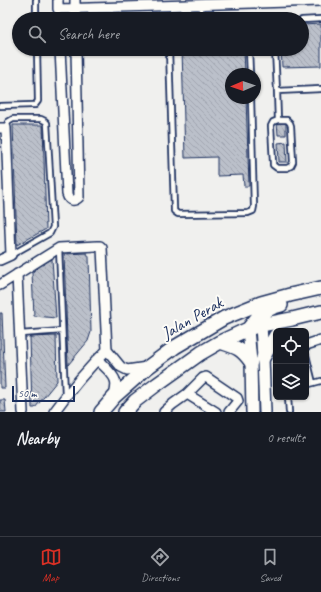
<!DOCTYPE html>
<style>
:root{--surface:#171b24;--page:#20242c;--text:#f1f3f6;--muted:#9ea1a6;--line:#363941;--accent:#d93025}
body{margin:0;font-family:Caveat,sans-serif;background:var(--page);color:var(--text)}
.controls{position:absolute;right:12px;bottom:12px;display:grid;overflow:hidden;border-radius:6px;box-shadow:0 1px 3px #0004}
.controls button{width:36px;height:36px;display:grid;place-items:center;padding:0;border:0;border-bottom:1px solid var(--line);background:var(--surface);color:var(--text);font:20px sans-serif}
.compass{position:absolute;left:225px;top:68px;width:36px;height:36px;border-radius:50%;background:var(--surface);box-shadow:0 1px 3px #0004;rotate:268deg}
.scale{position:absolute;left:12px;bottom:10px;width:63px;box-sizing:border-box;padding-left:4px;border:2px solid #1b2f5e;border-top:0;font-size:11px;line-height:14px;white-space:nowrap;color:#1b2f5e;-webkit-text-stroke:3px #fdfcf7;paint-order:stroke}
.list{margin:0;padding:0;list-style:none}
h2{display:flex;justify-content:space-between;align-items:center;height:52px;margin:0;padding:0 16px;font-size:17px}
h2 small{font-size:13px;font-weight:400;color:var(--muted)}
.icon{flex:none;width:22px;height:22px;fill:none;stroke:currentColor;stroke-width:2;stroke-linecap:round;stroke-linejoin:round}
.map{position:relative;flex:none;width:321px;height:412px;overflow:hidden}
.search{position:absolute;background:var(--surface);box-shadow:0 1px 3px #0004;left:12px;right:12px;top:12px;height:44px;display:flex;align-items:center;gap:10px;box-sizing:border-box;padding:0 14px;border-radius:22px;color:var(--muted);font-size:15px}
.sheet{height:124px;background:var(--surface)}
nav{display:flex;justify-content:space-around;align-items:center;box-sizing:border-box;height:56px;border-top:1px solid var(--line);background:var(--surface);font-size:11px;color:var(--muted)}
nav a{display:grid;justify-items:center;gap:2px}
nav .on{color:var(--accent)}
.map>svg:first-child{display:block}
.building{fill:url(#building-back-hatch);stroke:#1b2f5e}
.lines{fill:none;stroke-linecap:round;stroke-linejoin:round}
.service-casing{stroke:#1b2f5e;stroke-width:8}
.minor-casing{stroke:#1b2f5e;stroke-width:12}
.tertiary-casing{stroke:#1b2f5e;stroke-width:14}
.secondary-casing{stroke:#1b2f5e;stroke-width:16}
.service{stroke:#fdfcf7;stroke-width:4.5}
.minor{stroke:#fdfcf7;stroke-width:9}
.tertiary{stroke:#fdfcf7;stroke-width:11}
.secondary{stroke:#fdfcf7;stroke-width:13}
.labels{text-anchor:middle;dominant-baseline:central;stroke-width:4;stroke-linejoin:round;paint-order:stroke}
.street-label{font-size:17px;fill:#1b2f5e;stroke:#fdfcf7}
</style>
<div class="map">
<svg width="321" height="412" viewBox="0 0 321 412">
<defs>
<pattern id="building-back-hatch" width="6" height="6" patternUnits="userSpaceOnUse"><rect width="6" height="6" fill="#bbc0ca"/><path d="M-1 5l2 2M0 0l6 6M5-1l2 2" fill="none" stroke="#a0a5b0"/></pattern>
</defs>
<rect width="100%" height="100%" fill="#f0f0ee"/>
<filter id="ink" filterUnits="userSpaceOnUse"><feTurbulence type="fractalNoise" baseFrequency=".025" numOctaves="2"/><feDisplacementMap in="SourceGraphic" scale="8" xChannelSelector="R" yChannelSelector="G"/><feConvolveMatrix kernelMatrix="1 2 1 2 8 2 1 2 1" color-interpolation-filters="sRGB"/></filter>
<g filter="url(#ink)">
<path class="building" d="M 321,24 L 321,66 L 282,67 L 281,49 L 302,49 L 302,25 Z
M 182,49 L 244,49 L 245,74 L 231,74 L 231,98 L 246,98 L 249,186 L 244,186 L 243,175 L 217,176 L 217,157 L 185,158 Z
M 277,122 L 286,122 L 286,135 L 278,135 Z
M 13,125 L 43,125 L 46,229 L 17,245 Z
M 286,142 L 287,162 L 279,162 L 278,143 Z
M 87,253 L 89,257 L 91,332 L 88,341 L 68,365 L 64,254 Z
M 52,259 L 56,318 L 34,316 L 32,273 L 36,268 Z
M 0,313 L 2,313 L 5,388 L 0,388 Z
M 56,336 L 57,381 L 35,408 L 32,408 L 30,337 Z
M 0,400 L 5,400 L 6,412 L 0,412 Z"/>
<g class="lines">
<g class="service-casing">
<path id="service" d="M 36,0 L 36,19
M 201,5 L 201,19
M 302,20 L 321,19
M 169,49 L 174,209 L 174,211 L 178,214 L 248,213 L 253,211 L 254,206 L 251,98
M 249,49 L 250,74
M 275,49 L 277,91
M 0,106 L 32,105 L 35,105 L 38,101 L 37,49
M 278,120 L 287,120 L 290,123 L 291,126 L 293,162 L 291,166 L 287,168 L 277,168 L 273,165 L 273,163 L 271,126 L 273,122 L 278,120 L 277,91 L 321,89
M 6,128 L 8,122 L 13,119 L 41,119 L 45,121 L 47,123 L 53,227 L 50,233 L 11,255
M 59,248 L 65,395
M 20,334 L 62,331
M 306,355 L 313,383
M 306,385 L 321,381
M 288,397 L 289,412"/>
</g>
<g class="minor-casing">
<path id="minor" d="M 58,0 L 58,9 L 321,1
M 75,0 L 75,19
M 60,49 L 67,194 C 69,201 74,202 79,197 L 76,49
M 0,128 L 6,128 L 11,255 L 0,260
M 17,274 L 23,412
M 0,285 L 59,248 L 97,246 L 100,246 L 102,248 L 107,350 C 87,369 70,390 54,412
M 306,345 L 321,340
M 107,350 L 121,367 L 127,370 L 147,367
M 97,359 C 102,365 113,373 115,380 C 117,385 115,391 114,397
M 187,394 L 216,412
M 164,412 L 173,404 L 187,394 L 203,378 L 206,377 L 237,398 L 238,401 L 229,412"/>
</g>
<g class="tertiary-casing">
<path id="tertiary" d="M 261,325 L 263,358 L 265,412
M 248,329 L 251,362 L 252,412"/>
</g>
<g class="secondary-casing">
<path id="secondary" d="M 248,329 L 260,314 L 274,307 L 281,305
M 220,342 C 236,347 241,348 251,362
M 263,358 L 276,335
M 101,412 L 114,397 L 148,367 L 175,347 L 224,318 L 261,303 L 290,295 L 321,288
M 125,412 L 135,401 L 156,385 L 201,353 L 220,342 L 248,329 L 261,325 L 292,319 L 321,312"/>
</g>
<use href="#service" class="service"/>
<use href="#minor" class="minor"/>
<use href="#tertiary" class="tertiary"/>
<use href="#secondary" class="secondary"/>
</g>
</g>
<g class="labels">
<g class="street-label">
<text transform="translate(192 318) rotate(-30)">Jalan Perak</text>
</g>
</g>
</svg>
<div class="controls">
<button><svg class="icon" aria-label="locate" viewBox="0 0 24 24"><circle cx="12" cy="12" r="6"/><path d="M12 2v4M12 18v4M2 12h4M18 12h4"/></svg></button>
<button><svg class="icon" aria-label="layers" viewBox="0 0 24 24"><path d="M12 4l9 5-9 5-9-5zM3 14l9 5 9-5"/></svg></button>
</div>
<svg class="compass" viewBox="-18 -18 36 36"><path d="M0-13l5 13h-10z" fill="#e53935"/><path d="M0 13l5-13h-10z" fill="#9ea1a6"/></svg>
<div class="scale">50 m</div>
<div class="search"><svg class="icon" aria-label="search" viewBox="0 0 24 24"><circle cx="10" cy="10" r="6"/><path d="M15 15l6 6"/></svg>Search here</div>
</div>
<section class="sheet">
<h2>Nearby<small>0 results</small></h2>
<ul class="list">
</ul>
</section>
<nav>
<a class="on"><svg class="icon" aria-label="map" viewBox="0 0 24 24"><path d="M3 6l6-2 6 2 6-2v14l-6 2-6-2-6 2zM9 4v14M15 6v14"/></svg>Map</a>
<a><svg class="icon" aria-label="directions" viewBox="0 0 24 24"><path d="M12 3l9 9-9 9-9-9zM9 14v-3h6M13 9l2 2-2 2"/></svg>Directions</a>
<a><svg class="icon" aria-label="saved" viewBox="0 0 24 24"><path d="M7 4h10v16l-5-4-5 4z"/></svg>Saved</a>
</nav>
